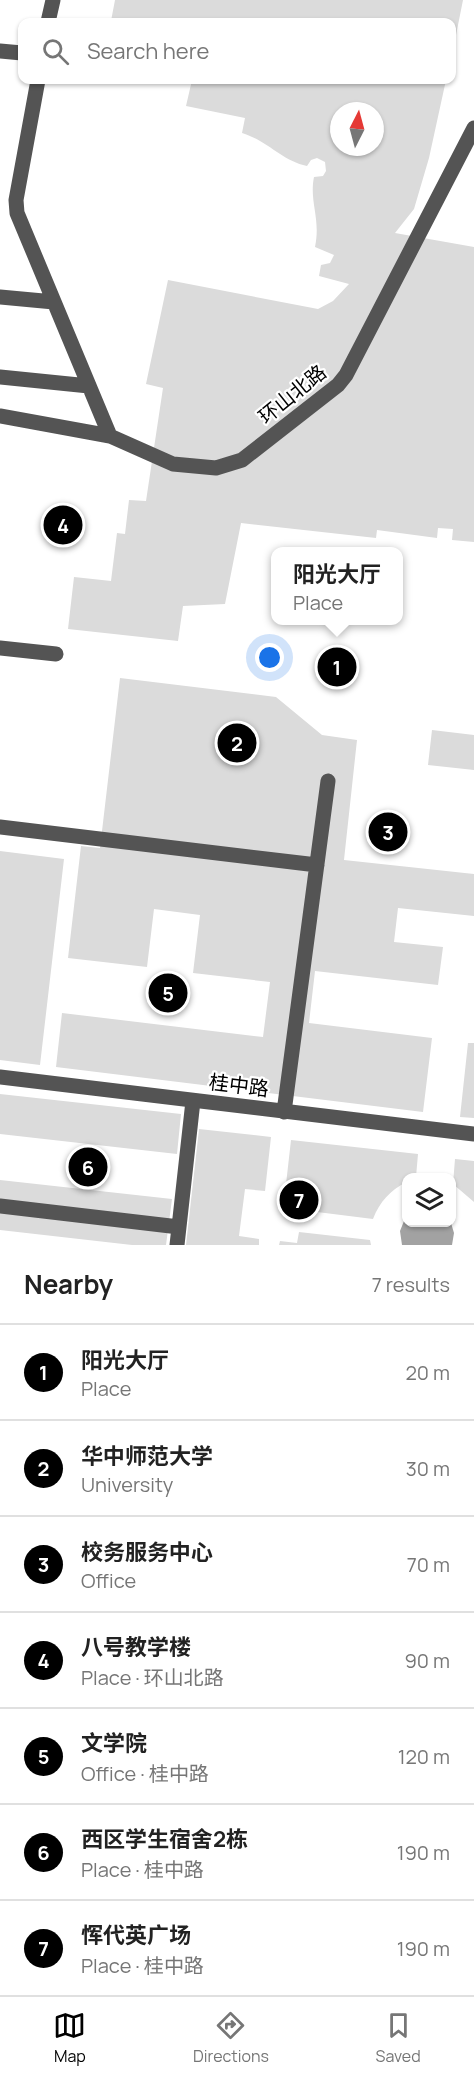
<!DOCTYPE html>
<meta charset="utf-8">
<style>
:root{--surface:#fff;--page:#f2f2f2;--text:#222;--muted:#767676;--line:#e0e0e0;--accent:#000}
body{margin:0;font-family:Manrope,"Noto Sans SC",sans-serif;background:var(--page);color:var(--text)}
.controls{position:absolute;right:18px;bottom:18px;display:grid;overflow:hidden;border-radius:12px;box-shadow:0 2px 4px #0004}
.controls button{width:54px;height:54px;display:grid;place-items:center;padding:0;border:0;border-bottom:2px solid var(--line);background:var(--surface);color:var(--text);font:30px sans-serif}
.compass{position:absolute;left:330px;top:102px;width:54px;height:54px;border-radius:50%;background:var(--surface);box-shadow:0 2px 4px #0004;rotate:6deg}
.you{position:absolute;left:270px;top:658px;width:21px;height:21px;margin:-15px;border:4px solid #fff;border-radius:50%;background:#1a73e8;box-shadow:0 0 0 9px #1a73e833}
.badge{display:grid;place-items:center;width:39px;height:39px;border-radius:50%;background:var(--accent);color:#fff;font-size:20px;font-weight:700}
.pin{position:absolute;translate:-50% -50%;border:3px solid #fff;box-shadow:0 2px 6px #0006}
.popup{position:absolute;left:271px;top:547px;width:132px;height:78px;box-sizing:border-box;display:grid;place-content:center;border-radius:12px;background:var(--surface);filter:drop-shadow(0 2px 4px #0005);font-size:20px;white-space:nowrap;color:var(--muted)}
.popup b{font-size:22px;color:var(--text)}
.popup::after{content:'';position:absolute;left:50%;top:100%;margin-left:-12px;border:12px solid transparent;border-top-color:var(--surface)}
.list{margin:0;padding:0;list-style:none}
h2{display:flex;justify-content:space-between;align-items:center;height:78px;margin:0;padding:0 24px;font-size:26px}
h2 small{font-size:20px;font-weight:400;color:var(--muted)}
.list li{display:grid;grid-template-columns:39px 1fr auto;gap:18px;align-items:center;box-sizing:border-box;height:96px;padding:0 24px;border-top:2px solid var(--line)}
.list b{display:block;font-size:22px;white-space:nowrap}
.list p{margin:0;font-size:20px;white-space:nowrap;color:var(--muted)}
.list em{font-size:20px;font-style:normal;color:var(--muted)}
.icon{flex:none;width:33px;height:33px;fill:none;stroke:currentColor;stroke-width:2;stroke-linecap:round;stroke-linejoin:round}
.map{position:relative;flex:none;width:474px;height:1245px;overflow:hidden}
.search{position:absolute;background:var(--surface);box-shadow:0 2px 4px #0004;left:18px;right:18px;top:18px;height:66px;display:flex;align-items:center;gap:15px;box-sizing:border-box;padding:0 21px;border-radius:12px;color:var(--muted);font-size:22px}
.sheet{height:750px;background:var(--surface)}
nav{display:flex;justify-content:space-around;align-items:center;box-sizing:border-box;height:84px;border-top:2px solid var(--line);background:var(--surface);font-size:16px;color:var(--muted)}
nav a{display:grid;justify-items:center;gap:3px}
nav .on{color:var(--accent)}
.map>svg:first-child{display:block}
.green{fill:#dbdbdb;fill-rule:evenodd}
.water{fill:#a2a2a2}
.lines{fill:none;stroke-linecap:round;stroke-linejoin:round}
.minor{stroke:#545454;stroke-width:15}
.labels{text-anchor:middle;dominant-baseline:central;stroke-width:4.5;stroke-linejoin:round;paint-order:stroke}
.street-label{font-size:20px;fill:#000;stroke:#fff}
</style>
<div class="map">
<svg width="474" height="1245" viewBox="0 0 474 1245">
<rect width="100%" height="100%" fill="#fff"/>
<path class="green" d="M 115,0 L 463,0 L 452,55 L 452,22 L 119,22 L 111,21 Z
M 192,80 L 446,80 L 429,158 L 414,209 L 395,233 L 474,247 L 474,542 L 452,540 L 453,529 L 438,528 L 437,538 L 377,530 L 376,538 L 241,523 L 225,604 L 183,606 L 178,641 L 68,629 L 74,577 L 111,581 L 117,533 L 125,534 L 129,500 L 146,501 L 163,388 L 146,384 L 168,280 L 318,309 L 333,301 L 349,284 L 319,276 L 321,265 L 330,263 L 334,255 L 315,247 C 321,218 309,202 314,177 L 323,176 L 326,171 L 325,162 L 317,158 L 311,160 L 307,166 C 282,161 268,141 242,133 L 245,118 L 186,106 ZM 339,111 L 375,111 L 375,147 L 339,147 Z
M 120,678 L 276,697 L 322,735 L 357,740 L 344,860 L 474,874 L 474,916 L 398,908 L 394,942 L 443,947 L 438,985 L 315,971 L 309,1023 L 432,1038 L 423,1112 L 56,1067 L 62,1013 L 263,1037 L 270,982 L 193,973 L 200,915 L 154,909 L 147,967 L 68,958 L 81,846 L 100,848 Z
M 432,730 L 474,735 L 474,770 L 428,765 Z
M 0,851 L 64,859 L 40,1065 L 0,1060 Z
M 468,1043 L 474,1043 L 474,1118 L 460,1117 Z
M 0,1094 L 181,1114 L 177,1154 L 0,1134 Z
M 199,1129 L 271,1137 L 265,1191 L 245,1189 L 239,1236 L 259,1239 L 259,1245 L 186,1245 Z
M 291,1140 L 418,1154 L 416,1177 L 406,1178 L 406,1182 C 390,1191 380,1201 373,1219 L 301,1210 L 303,1195 L 285,1193 Z
M 455,1159 L 474,1161 L 474,1202 L 453,1184 Z
M 0,1180 L 172,1199 L 166,1245 L 132,1245 L 0,1230 Z
M 299,1232 L 370,1240 L 371,1245 L 279,1245 L 280,1241 L 297,1243 Z"/>
<path class="water" d="M 406,1216 L 406,1222 L 451,1223 L 454,1233 L 452,1245 L 402,1245 L 400,1231 Z"/>
<g class="lines">
<path class="minor" d="M 48,22 L 53,0
M 0,51 L 22,53
M 38,80 L 16,200 L 17,213 L 110,436
M 0,297 L 54,302
M 0,377 L 89,386
M 0,416 L 110,436 L 173,464 L 216,468 L 242,460 L 338,385 L 346,375 L 474,128
M 0,648 L 56,654
M 0,827 L 317,865
M 0,1077 L 474,1134
M 284,1112 L 328,781
M 0,1206 L 179,1227
M 177,1245 L 193,1101"/>
</g>
<g class="labels">
<g class="street-label">
<text transform="translate(292 394) rotate(-39)">环山北路</text>
<text transform="translate(239 1085) rotate(7)">桂中路</text>
</g>
</g>
</svg>
<div class="controls">
<button><svg class="icon" aria-label="layers" viewBox="0 0 24 24"><path d="M12 4l9 5-9 5-9-5zM3 14l9 5 9-5"/></svg></button>
</div>
<svg class="compass" viewBox="-18 -18 36 36"><path d="M0-13l5 13h-10z" fill="#e53935"/><path d="M0 13l5-13h-10z" fill="#767676"/></svg>
<div class="you"></div>
<div class="pin badge" style="left:337px;top:667px">1</div>
<div class="popup"><b>阳光大厅</b>Place</div>
<div class="pin badge" style="left:237px;top:743px">2</div>
<div class="pin badge" style="left:388px;top:832px">3</div>
<div class="pin badge" style="left:63px;top:525px">4</div>
<div class="pin badge" style="left:168px;top:993px">5</div>
<div class="pin badge" style="left:88px;top:1167px">6</div>
<div class="pin badge" style="left:299px;top:1200px">7</div>
<div class="search"><svg class="icon" aria-label="search" viewBox="0 0 24 24"><circle cx="10" cy="10" r="6"/><path d="M15 15l6 6"/></svg>Search here</div>
</div>
<section class="sheet">
<h2>Nearby<small>7 results</small></h2>
<ul class="list">
<li><span class="badge">1</span><div><b>阳光大厅</b><p>Place</p></div><em>20 m</em></li>
<li><span class="badge">2</span><div><b>华中师范大学</b><p>University</p></div><em>30 m</em></li>
<li><span class="badge">3</span><div><b>校务服务中心</b><p>Office</p></div><em>70 m</em></li>
<li><span class="badge">4</span><div><b>八号教学楼</b><p>Place · 环山北路</p></div><em>90 m</em></li>
<li><span class="badge">5</span><div><b>文学院</b><p>Office · 桂中路</p></div><em>120 m</em></li>
<li><span class="badge">6</span><div><b>西区学生宿舍2栋</b><p>Place · 桂中路</p></div><em>190 m</em></li>
<li><span class="badge">7</span><div><b>恽代英广场</b><p>Place · 桂中路</p></div><em>190 m</em></li>
</ul>
</section>
<nav>
<a class="on"><svg class="icon" aria-label="map" viewBox="0 0 24 24"><path d="M3 6l6-2 6 2 6-2v14l-6 2-6-2-6 2zM9 4v14M15 6v14"/></svg>Map</a>
<a><svg class="icon" aria-label="directions" viewBox="0 0 24 24"><path d="M12 3l9 9-9 9-9-9zM9 14v-3h6M13 9l2 2-2 2"/></svg>Directions</a>
<a><svg class="icon" aria-label="saved" viewBox="0 0 24 24"><path d="M7 4h10v16l-5-4-5 4z"/></svg>Saved</a>
</nav>
